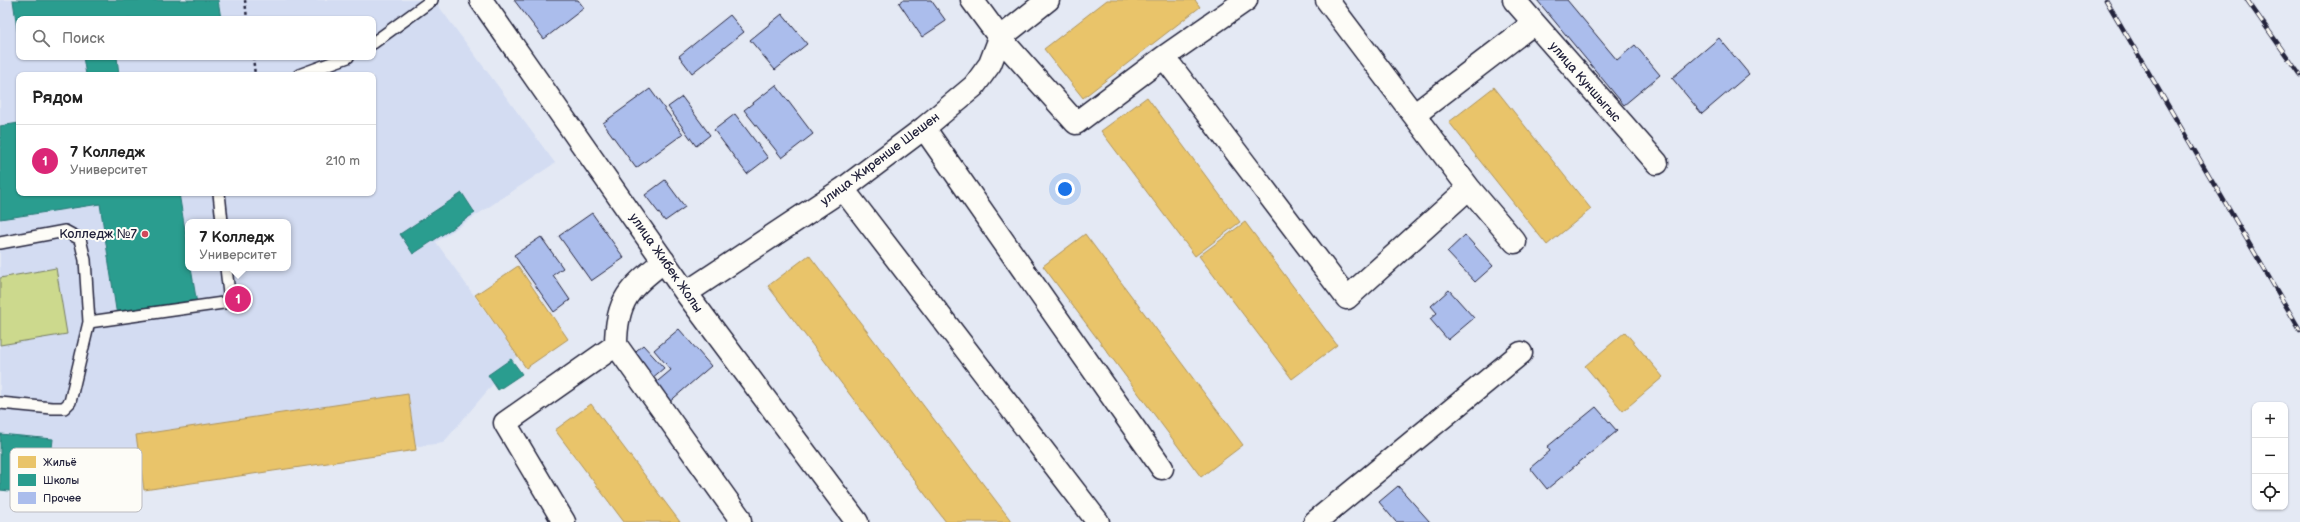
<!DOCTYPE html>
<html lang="ru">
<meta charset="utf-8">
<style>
:root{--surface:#fff;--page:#f2f2f2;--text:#222;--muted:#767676;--line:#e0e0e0;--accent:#db2777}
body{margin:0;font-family:"Balsamiq Sans",sans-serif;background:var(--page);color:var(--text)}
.controls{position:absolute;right:12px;bottom:12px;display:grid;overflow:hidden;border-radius:8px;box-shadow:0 1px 3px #0004}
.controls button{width:36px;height:36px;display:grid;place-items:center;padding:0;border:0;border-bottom:1px solid var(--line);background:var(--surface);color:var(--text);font:20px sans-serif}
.you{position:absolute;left:1065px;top:189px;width:14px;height:14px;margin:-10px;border:3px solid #fff;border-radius:50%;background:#1a73e8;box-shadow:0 0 0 6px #1a73e833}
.badge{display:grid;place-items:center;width:26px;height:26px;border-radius:50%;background:var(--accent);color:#fff;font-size:13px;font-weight:700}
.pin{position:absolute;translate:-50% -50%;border:2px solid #fff;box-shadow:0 1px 4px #0006}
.popup{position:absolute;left:185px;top:219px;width:106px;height:52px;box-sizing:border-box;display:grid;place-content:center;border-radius:8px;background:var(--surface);filter:drop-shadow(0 1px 3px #0005);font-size:13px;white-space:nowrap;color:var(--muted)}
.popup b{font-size:15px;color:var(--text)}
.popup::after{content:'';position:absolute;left:50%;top:100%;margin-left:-8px;border:8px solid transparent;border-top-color:var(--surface)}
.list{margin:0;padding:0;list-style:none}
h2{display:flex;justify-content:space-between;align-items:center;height:52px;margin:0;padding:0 16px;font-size:17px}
h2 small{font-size:13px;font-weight:400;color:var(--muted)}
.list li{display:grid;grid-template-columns:26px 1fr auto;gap:12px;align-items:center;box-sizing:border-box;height:72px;padding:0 16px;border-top:1px solid var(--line)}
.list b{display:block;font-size:15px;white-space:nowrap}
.list p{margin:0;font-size:13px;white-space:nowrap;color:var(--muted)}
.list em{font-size:13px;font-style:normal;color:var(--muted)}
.icon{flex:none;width:22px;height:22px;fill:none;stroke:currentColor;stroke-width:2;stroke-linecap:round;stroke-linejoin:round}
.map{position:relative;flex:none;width:2300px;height:522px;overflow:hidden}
.search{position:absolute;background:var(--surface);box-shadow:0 1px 3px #0004;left:16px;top:16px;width:360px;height:44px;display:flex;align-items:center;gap:10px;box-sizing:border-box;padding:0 14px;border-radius:8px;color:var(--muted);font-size:15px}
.panel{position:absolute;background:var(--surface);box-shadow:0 1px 3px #0004;left:16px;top:72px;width:360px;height:124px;border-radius:8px}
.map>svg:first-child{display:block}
.built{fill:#d3dcf2;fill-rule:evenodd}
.green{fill:#ccd98d;stroke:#777e64}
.homes{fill:#e9c46a;stroke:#ad935c}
.schools{fill:#2a9d8f;stroke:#287876}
.building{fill:#abbdec;stroke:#22223b}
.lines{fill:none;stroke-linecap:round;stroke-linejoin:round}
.service-casing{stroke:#22223b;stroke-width:14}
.minor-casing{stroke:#22223b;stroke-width:25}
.path{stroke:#22223b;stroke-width:2.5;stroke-dasharray:3 3;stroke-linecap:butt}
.service{stroke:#fdfcf7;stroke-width:11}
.minor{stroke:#fdfcf7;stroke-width:22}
.rail-casing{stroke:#22223b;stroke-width:4.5}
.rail{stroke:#fdfcf7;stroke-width:3;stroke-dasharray:9;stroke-linecap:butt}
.poi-dot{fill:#d1495b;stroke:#fdfcf7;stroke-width:1.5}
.labels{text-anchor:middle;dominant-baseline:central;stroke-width:4;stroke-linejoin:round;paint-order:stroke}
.street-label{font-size:13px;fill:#22223b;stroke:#fdfcf7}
.poi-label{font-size:13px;fill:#22223b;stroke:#fdfcf7;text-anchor:end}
.key{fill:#fdfcf7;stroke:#bbbbbf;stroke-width:1}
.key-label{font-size:11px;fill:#22223b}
</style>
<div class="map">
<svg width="2300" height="522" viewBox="0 0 2300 522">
<rect width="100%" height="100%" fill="#e4e9f4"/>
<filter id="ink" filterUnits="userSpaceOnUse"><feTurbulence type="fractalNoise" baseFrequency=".025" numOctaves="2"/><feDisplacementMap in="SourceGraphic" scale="8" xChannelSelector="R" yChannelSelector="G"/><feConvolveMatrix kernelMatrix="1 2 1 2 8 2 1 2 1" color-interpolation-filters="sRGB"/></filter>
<g filter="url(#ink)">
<path class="built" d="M 0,0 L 434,0 L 555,163 L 436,242 L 517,356 L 443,443 L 163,479 L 156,458 L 81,458 L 76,474 L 66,477 L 61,500 L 0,487 ZM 19,19 L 373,19 L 373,57 L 19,57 ZM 19,75 L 373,75 L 373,193 L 19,193 ZM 188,222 L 288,222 L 288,268 L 188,268 Z"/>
<path class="green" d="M 56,268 L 67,334 L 0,345 L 0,278 Z"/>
<path class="homes" d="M 1107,0 L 1195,0 L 1200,7 L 1083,98 L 1044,49 Z
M 1494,87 L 1591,209 L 1547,245 L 1449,122 Z
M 1147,97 L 1240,222 L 1195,256 L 1101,131 Z
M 1245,222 L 1337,345 L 1292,379 L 1199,256 Z
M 1085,234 L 1243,445 L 1201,477 L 1043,266 Z
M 809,255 L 1012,522 L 946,522 L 768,286 Z
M 518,266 L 568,339 L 526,368 L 475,295 Z
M 1625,332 L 1663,377 L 1623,411 L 1585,366 Z
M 408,394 L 416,450 L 144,490 L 136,435 Z
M 591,404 L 680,522 L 624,522 L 555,430 Z"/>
<path class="schools" d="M 13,0 L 218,0 L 221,19 L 19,19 L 19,43 Z
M 83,57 L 117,57 L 119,75 L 86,75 Z
M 19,123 L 19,193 L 179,193 L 188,249 L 188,268 L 191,268 L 197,304 L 117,316 L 100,204 L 0,219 L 0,126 Z
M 462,193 L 475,213 L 413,254 L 400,234 Z
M 511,359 L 522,374 L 498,390 L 488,375 Z
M 0,434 L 53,439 L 47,495 L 0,490 Z"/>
<path class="building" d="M 514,0 L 578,0 L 584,8 L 544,39 Z
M 903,0 L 931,0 L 946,21 L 922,37 L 899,3 Z
M 1537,0 L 1567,0 L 1617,60 L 1635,45 L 1660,75 L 1624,105 Z
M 782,14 L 807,44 L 775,70 L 750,40 Z
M 730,15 L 744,32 L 692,73 L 679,56 Z
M 1719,38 L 1749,74 L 1702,114 L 1672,78 Z
M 776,85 L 813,134 L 782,158 L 744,110 Z
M 650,89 L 683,134 L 636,168 L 603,123 Z
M 682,97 L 710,135 L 696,146 L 668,107 Z
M 735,114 L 768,158 L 747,174 L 714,130 Z
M 665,180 L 685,207 L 665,221 L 645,195 Z
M 592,213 L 624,258 L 591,281 L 559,236 Z
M 1465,235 L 1493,266 L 1475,282 L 1447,252 Z
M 541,237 L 563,268 L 553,275 L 570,300 L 554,312 L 514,255 Z
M 1449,290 L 1474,318 L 1448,340 L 1430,319 L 1437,313 L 1431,306 Z
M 679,329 L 711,366 L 667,404 L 652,386 L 671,370 L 654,350 Z
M 643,345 L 664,368 L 651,379 L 630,356 Z
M 1596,407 L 1617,431 L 1547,489 L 1530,468 L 1550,451 L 1547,447 Z
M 1398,486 L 1430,522 L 1396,522 L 1379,502 Z"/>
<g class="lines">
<g class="service-casing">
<path id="service" d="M 373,43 L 432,0
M 299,75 L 348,57
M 219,193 L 222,222
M 0,243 L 65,231 L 80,239 L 85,260 L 89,322 L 70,402 L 64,408 L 52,408 L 0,403
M 89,322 L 230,302 L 226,268"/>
</g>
<g class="minor-casing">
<path id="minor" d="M 481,0 L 686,293 L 857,522
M 972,0 L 1000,38 L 1076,123 L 1164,57 L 1246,0
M 1327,0 L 1469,188 L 1515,242
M 1514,0 L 1657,163
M 1164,57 L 1347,298 L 1469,188
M 1414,115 L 1534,23
M 924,128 L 1162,468
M 843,189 L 1098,522
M 664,261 C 630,288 616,299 616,345 L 739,517 L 740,522
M 686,293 L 843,189 L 924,128 L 974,86 L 990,64 L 1000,38 L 1048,0
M 564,522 L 505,423 L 616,345
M 1315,522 L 1521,353"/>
</g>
<path class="path" d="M 245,0 L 247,19
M 253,57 L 255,75"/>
<use href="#service" class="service"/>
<use href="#minor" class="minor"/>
<g class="rail-casing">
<path id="rail" d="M 2106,0 L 2300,330
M 2247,0 L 2300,75"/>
</g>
<use href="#rail" class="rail"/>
</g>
</g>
<circle class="poi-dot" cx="145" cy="234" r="4"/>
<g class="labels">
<g class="street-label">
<text transform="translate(1585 82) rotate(49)">улица Куншыгыс</text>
<text transform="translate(880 159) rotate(-37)">улица Жиренше Шешен</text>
<text transform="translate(666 263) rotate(55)">улица Жибек Жолы</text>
</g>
<g class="poi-label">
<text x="137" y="234">Колледж №7</text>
</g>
</g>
<rect x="10" y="448" width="132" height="64" rx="6" class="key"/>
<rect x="18" y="456" width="18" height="12" fill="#e9c46a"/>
<rect x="18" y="474" width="18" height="12" fill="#2a9d8f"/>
<rect x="18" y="492" width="18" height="12" fill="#abbdec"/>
<g class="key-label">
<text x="43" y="466">Жильё</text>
<text x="43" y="484">Школы</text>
<text x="43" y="502">Прочее</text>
</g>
</svg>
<div class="controls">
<button>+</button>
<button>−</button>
<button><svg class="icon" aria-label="locate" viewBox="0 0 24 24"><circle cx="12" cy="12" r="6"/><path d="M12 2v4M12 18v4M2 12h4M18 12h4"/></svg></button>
</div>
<div class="you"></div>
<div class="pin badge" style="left:238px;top:299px">1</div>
<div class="popup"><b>7 Колледж</b>Университет</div>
<div class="search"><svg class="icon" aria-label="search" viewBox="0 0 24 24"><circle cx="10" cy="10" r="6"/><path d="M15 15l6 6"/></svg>Поиск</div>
<section class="panel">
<h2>Рядом<small></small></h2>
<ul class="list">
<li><span class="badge">1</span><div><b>7 Колледж</b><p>Университет</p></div><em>210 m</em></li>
</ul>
</section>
</div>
